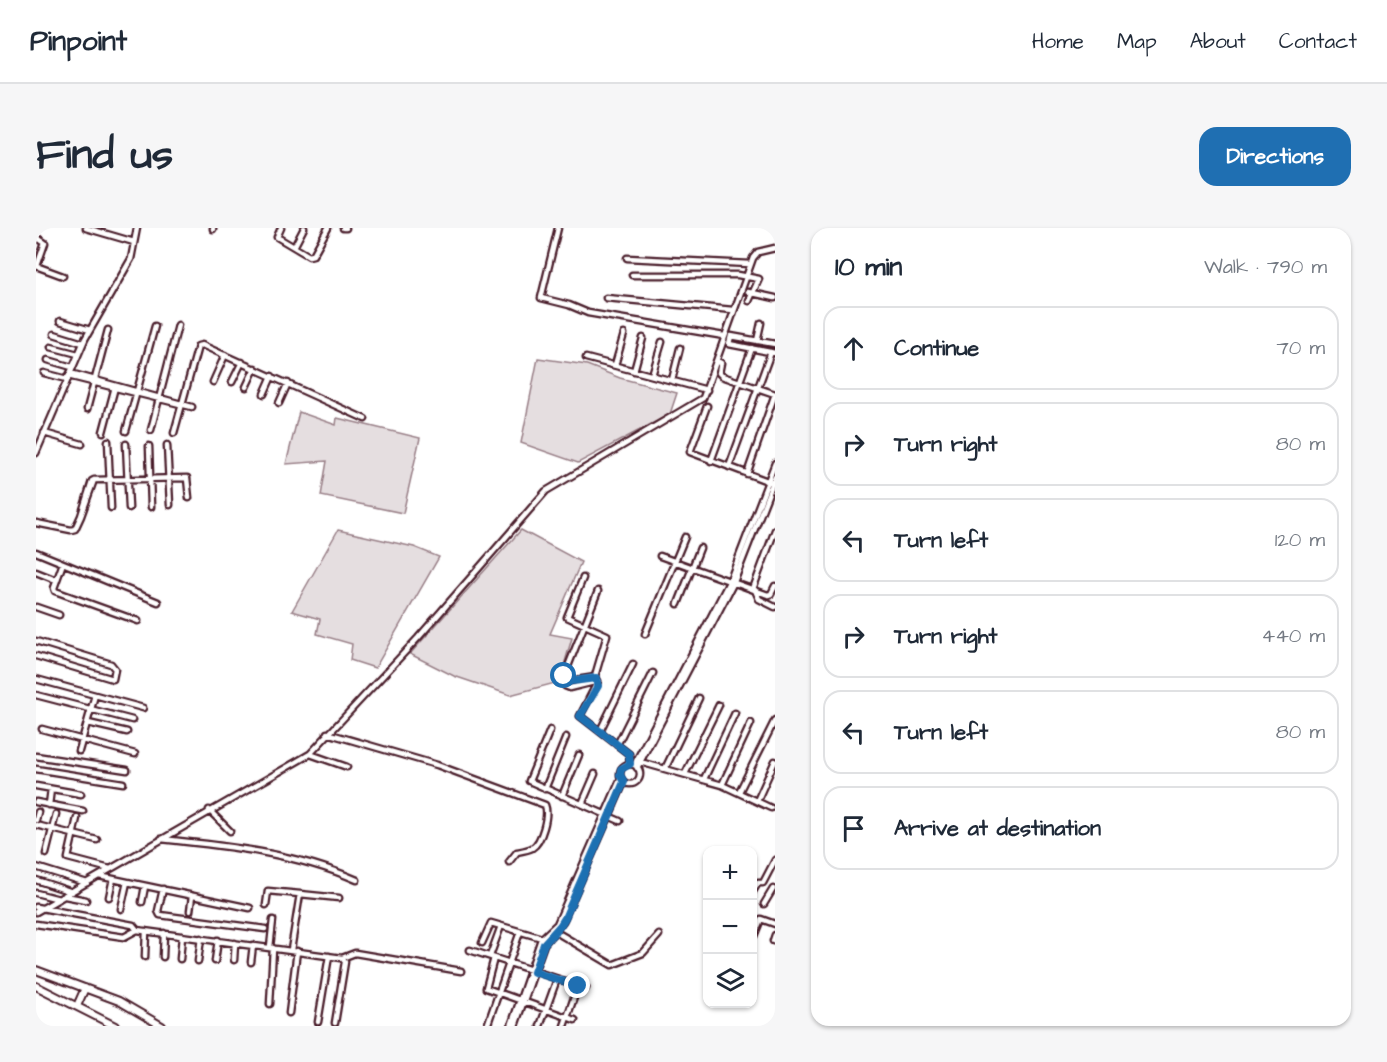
<!DOCTYPE html>
<meta charset="utf-8">
<style>
:root{--surface:#fff;--page:#f6f6f7;--text:#1f2937;--muted:#747a83;--line:#e0e1e3;--accent:#1f6fb2}
body{margin:0;font-family:"Architects Daughter",sans-serif;background:var(--page);color:var(--text)}
.controls{position:absolute;right:18px;bottom:18px;display:grid;overflow:hidden;border-radius:12px;box-shadow:0 2px 4px #0004}
.controls button{width:54px;height:54px;display:grid;place-items:center;padding:0;border:0;border-bottom:2px solid var(--line);background:var(--surface);color:var(--text);font:30px sans-serif}
.stop{position:absolute;width:18px;height:18px;margin:-14px;border:4px solid #1f6fb2;border-radius:50%;background:#fff}
.stop.end{background:#1f6fb2;border-color:#fff;box-shadow:0 2px 6px #0008}
.list{margin:0;padding:0;list-style:none}
h2{display:flex;justify-content:space-between;align-items:center;height:78px;margin:0;padding:0 24px;font-size:26px}
h2 small{font-size:20px;font-weight:400;color:var(--muted)}
.list li{display:grid;grid-template-columns:39px 1fr auto;gap:18px;align-items:center;box-sizing:border-box;height:84px;margin:0 12px 12px;padding:0 12px;border:2px solid var(--line);border-radius:18px}
.list b{display:block;font-size:22px;white-space:nowrap}
.list em{font-size:20px;font-style:normal;color:var(--muted)}
.icon{flex:none;width:33px;height:33px;fill:none;stroke:currentColor;stroke-width:2;stroke-linecap:round;stroke-linejoin:round}
.map{position:relative;flex:none;width:739px;height:798px;overflow:hidden;border-radius:18px}
header{display:flex;align-items:center;gap:36px;box-sizing:border-box;height:84px;padding:0 30px;background:var(--surface);border-bottom:2px solid var(--line)}
header strong{font-size:28px}
nav{display:flex;gap:33px;margin-inline-start:auto;font-size:21px}
.intro{display:flex;align-items:center;justify-content:space-between;box-sizing:border-box;height:144px;padding:0 36px}
h1{margin:0;font-size:42px}
.button{padding:15px 27px;border-radius:18px;background:var(--accent);color:#fff;font-size:21px;font-weight:700}
main{display:flex;gap:36px;padding:0 36px}
aside{flex:1;background:var(--surface);border-radius:18px;box-shadow:0 2px 4px #0004}
.map>svg:first-child{display:block}
.green{fill:#e5dee0;stroke:#987e86;stroke-width:1.5}
.lines{fill:none;stroke-linecap:round;stroke-linejoin:round}
.minor-casing{stroke:#4a1f2b;stroke-width:9}
.highway-casing{stroke:#4a1f2b;stroke-width:10}
.minor{stroke:#fff;stroke-width:4.5}
.highway{stroke:#fff;stroke-width:6}
.route{stroke:#1f6fb2;stroke-width:8}
</style>
<header>
<strong>Pinpoint</strong>
<nav><a>Home</a><a>Map</a><a>About</a><a>Contact</a></nav>
</header>
<div class="intro"><h1>Find us</h1><a class="button">Directions</a></div>
<main>
<div class="map">
<svg width="739" height="798" viewBox="0 0 739 798">
<rect width="100%" height="100%" fill="#fff"/>
<filter id="ink" filterUnits="userSpaceOnUse"><feTurbulence type="fractalNoise" baseFrequency=".0167" numOctaves="2"/><feDisplacementMap in="SourceGraphic" scale="12" xChannelSelector="R" yChannelSelector="G"/><feConvolveMatrix kernelMatrix="1 2 1 2 8 2 1 2 1" color-interpolation-filters="sRGB"/></filter>
<g filter="url(#ink)">
<path class="green" d="M 502,130 L 551,137 L 584,150 L 641,165 L 634,186 L 542,235 L 485,215 Z
M 263,184 L 300,197 L 301,190 L 384,210 L 367,285 L 285,268 L 291,233 L 250,236 Z
M 302,302 L 378,319 L 403,329 L 339,440 L 314,432 L 316,416 L 281,406 L 284,391 L 256,383 Z
M 485,302 L 545,334 L 514,406 L 536,410 L 523,454 L 474,467 L 418,448 L 374,426 Z"/>
<g class="lines">
<g class="minor-casing">
<path id="minor" d="M 50,0 L 98,14
M 245,0 L 241,9 L 273,28 L 277,27 L 292,0
M 307,0 L 310,0
M 522,0 L 505,70 L 533,77 L 552,85 L 688,108
M 177,1 L 177,0
M 0,9 L 9,15 L 1,38
M 258,19 L 268,0
M 591,30 L 714,36
M 0,38 L 27,48
M 596,47 L 702,47 L 723,51 L 713,73
M 712,64 L 739,70
M 570,70 L 697,82
M 24,93 L 54,102
M 18,106 L 47,115
M 721,113 L 725,95
M 739,116 L 695,108 L 693,116 L 739,125
M 15,119 L 42,126
M 550,130 L 671,162
M 12,132 L 36,139
M 681,133 L 685,135 L 683,145 L 686,148 L 739,166
M 579,137 L 588,106
M 598,143 L 607,110
M 8,145 L 31,151
M 616,147 L 626,114
M 32,148 L 156,179 L 34,145
M 636,152 L 644,120
M 177,154 L 189,127
M 196,154 L 206,134
M 210,159 L 219,140
M 228,166 L 236,148
M 243,175 L 252,155
M 671,178 L 654,224 L 734,254
M 51,181 L 72,102
M 115,202 L 142,97
M 90,203 L 119,98
M 67,204 L 79,159
M 8,205 L 46,216
M 138,205 L 162,118 L 166,117 L 329,191
M 72,213 L 75,280
M 90,216 L 93,280
M 131,217 L 134,277
M 113,218 L 115,279
M 0,225 L 49,111 L 95,31 L 101,0
M 675,233 L 716,120
M 693,239 L 735,124
M 711,246 L 739,166
M 58,252 L 45,288 L 56,253 L 58,252 L 151,250 L 153,270
M 0,295 L 35,302 L 39,301 L 45,288
M 0,324 L 122,374
M 624,328 L 732,367 L 735,366 L 739,358
M 27,335 L 18,360 L 19,363 L 102,393
M 0,344 L 20,352
M 547,350 L 531,389 L 571,407 L 559,448
M 717,361 L 739,302
M 719,362 L 723,371 L 739,379
M 562,363 L 527,451 L 529,458 L 534,460 L 562,453
M 642,376 L 664,320
M 0,379 L 23,387
M 609,406 L 649,309
M 0,413 L 75,436 L 79,441 L 77,451 L 0,428
M 0,451 L 107,480
M 562,453 L 544,488 L 593,526 L 594,536
M 528,454 L 559,449
M 0,467 L 96,492
M 52,495 L 91,504
M 6,501 L 99,526
M 514,502 L 493,553 L 584,593
M 564,503 L 597,436
M 291,505 L 401,537 L 509,577 C 513,587 506,614 496,620 C 492,622 486,623 481,624 L 473,634
M 581,517 L 617,445
M 43,523 L 59,467
M 274,526 L 311,539
M 0,528 L 91,542
M 604,534 L 686,557 L 735,580
M584 546a10 10 0 1 1 20 0a10 10 0 1 1-20 0Z
M 598,537 L 694,352 L 739,235
M 601,540 L 698,354 L 739,249
M 0,541 L 87,555
M 629,541 L 663,470
M 649,546 L 683,477
M 668,551 L 699,485
M 686,557 L 715,495
M 0,558 L 45,566
M 509,561 L 530,509
M 703,564 L 739,492
M 526,568 L 543,527
M 721,573 L 739,533
M 0,574 L 47,583
M 546,576 L 559,546
M 13,577 L 15,561
M 173,582 L 194,603
M 41,590 L 32,630 L 74,641
M 0,592 L 2,584
M 0,597 L 61,612
M 125,611 C 192,618 259,625 321,652
M 10,626 L 20,586
M 0,639 L 51,655
M 63,648 L 214,680
M 0,652 L 36,664
M 127,661 L 122,683 L 124,687 L 229,701
M 0,665 L 23,671
M 716,665 L 722,655 L 727,655 L 739,632
M 29,668 L 50,672
M 73,669 L 77,651
M 106,674 L 109,658
M 728,676 L 737,661
M 230,677 L 232,663 L 264,666
M 0,679 L 97,697 L 101,702 L 306,730 L 309,734 L 299,795
M 85,681 L 91,654
M 154,683 L 156,668
M 0,684 L 274,526 L 382,410 L 510,263 L 667,170 L 717,30 L 722,24 L 739,20
M 0,696 L 88,709 L 101,702
M 520,704 L 576,737 L 607,725 L 623,707
M 718,708 L 725,691 L 739,696
M 737,713 L 739,707
M 446,715 L 455,695 L 506,710
M 234,719 L 237,692
M 255,722 L 264,666 L 303,670
M 434,722 L 550,760
M 454,728 L 465,698
M 109,729 L 110,703
M 127,729 L 128,705
M 306,730 L 319,725 L 425,743
M 458,730 L 450,760 L 539,792
M 144,731 L 146,708
M 198,732 L 199,715
M 162,733 L 165,710
M 179,733 L 182,712
M 215,734 L 217,717
M 234,776 L 237,720
M 253,785 L 261,723
M 282,794 L 293,728
M 451,798 L 484,704
M 475,798 L 505,711 L 521,696 L 585,550
M 479,798 L 508,716 L 527,693 L 588,554
M 504,798 L 521,751
M 528,798 L 542,758"/>
</g>
<g class="highway-casing">
<path id="highway" d="M 0,742 L 83,773 L 126,798
M 0,758 L 79,798
M 41,778 L 49,760"/>
</g>
<use href="#minor" class="minor"/>
<use href="#highway" class="highway"/>
</g>
</g>
<g class="lines" filter="url(#ink)">
<path class="route" d="M 528,448 L 528,454 L 560,450 L 562,458 L 544,488 L 593,526 L 594,536 L 585,541 L 584,547 L 588,554 L 529,690 L 524,698 L 508,716 L 498,744 L 542,758"/>
</g>
</svg>
<div class="controls">
<button>+</button>
<button>−</button>
<button><svg class="icon" aria-label="layers" viewBox="0 0 24 24"><path d="M12 4l9 5-9 5-9-5zM3 14l9 5 9-5"/></svg></button>
</div>
<div class="stop" style="left:528px;top:448px"></div>
<div class="stop end" style="left:542px;top:758px"></div>
</div>
<aside>
<h2>10 min<small>Walk · 790 m</small></h2>
<ul class="list">
<li><svg class="icon" aria-label="ahead" viewBox="0 0 24 24"><path d="M12 20V5M6 11l6-6 6 6"/></svg><div><b>Continue</b></div><em>70 m</em></li>
<li><svg class="icon" aria-label="right" viewBox="0 0 24 24"><path d="M7 20v-9h11M14 6l5 5-5 5"/></svg><div><b>Turn right</b></div><em>80 m</em></li>
<li><svg class="icon" aria-label="left" viewBox="0 0 24 24"><path d="M17 20v-9H6M10 6l-5 5 5 5"/></svg><div><b>Turn left</b></div><em>120 m</em></li>
<li><svg class="icon" aria-label="right" viewBox="0 0 24 24"><path d="M7 20v-9h11M14 6l5 5-5 5"/></svg><div><b>Turn right</b></div><em>440 m</em></li>
<li><svg class="icon" aria-label="left" viewBox="0 0 24 24"><path d="M17 20v-9H6M10 6l-5 5 5 5"/></svg><div><b>Turn left</b></div><em>80 m</em></li>
<li><svg class="icon" aria-label="arrive" viewBox="0 0 24 24"><path d="M6 21V4h12l-3 4 3 4H6"/></svg><div><b>Arrive at destination</b></div></li>
</ul>
</aside>
</main>
